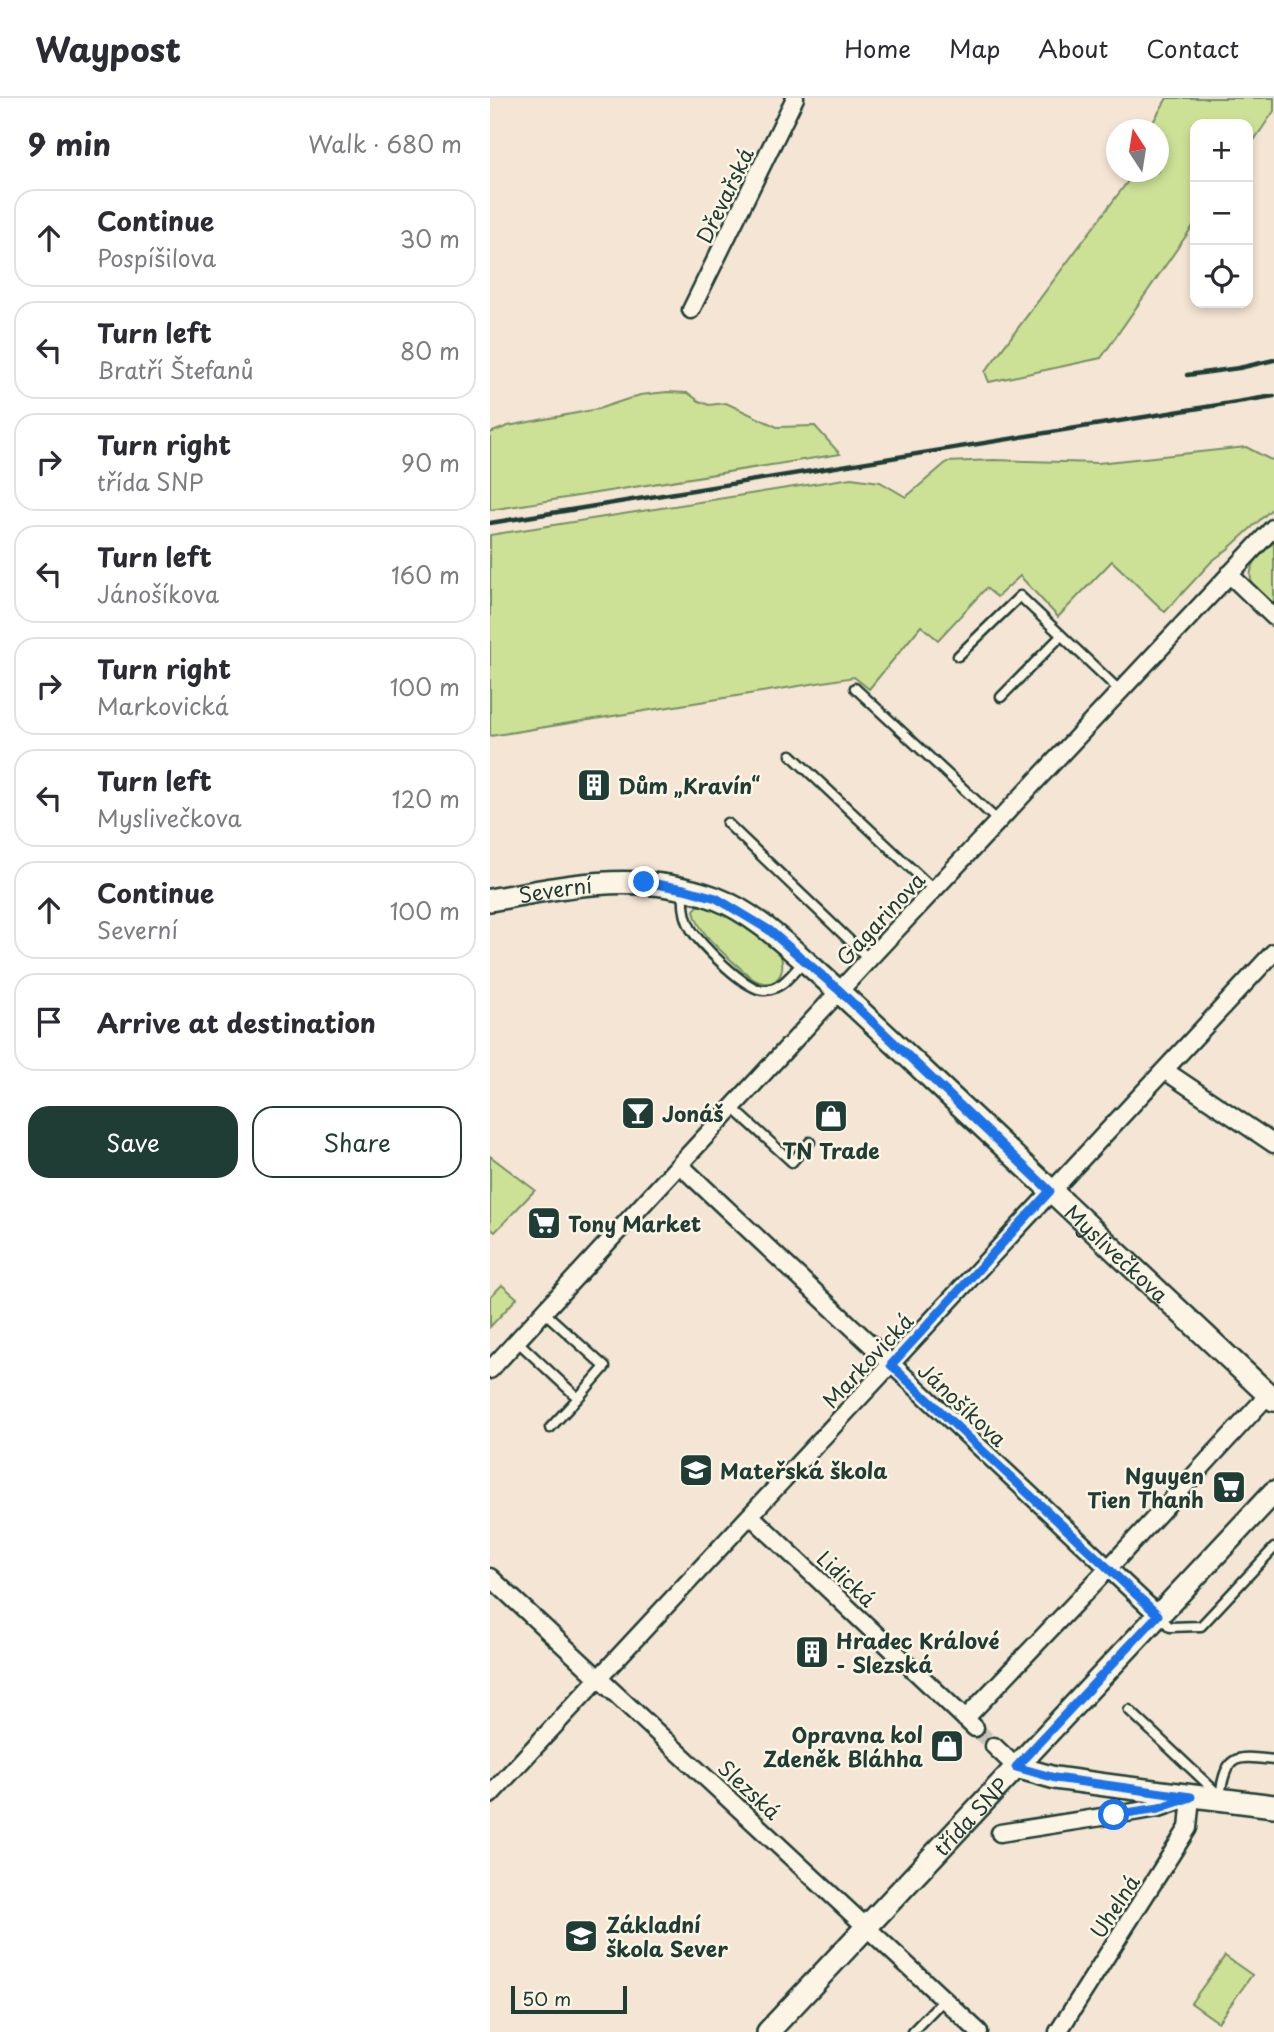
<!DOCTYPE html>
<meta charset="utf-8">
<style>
:root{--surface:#fff;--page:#f7f7f7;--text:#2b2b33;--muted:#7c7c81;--line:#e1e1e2;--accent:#1f3d34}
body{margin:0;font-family:"Playpen Sans",sans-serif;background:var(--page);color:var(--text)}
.controls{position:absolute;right:21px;top:21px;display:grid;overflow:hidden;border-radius:14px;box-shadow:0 4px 10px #0003}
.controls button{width:63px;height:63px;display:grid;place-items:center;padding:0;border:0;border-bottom:2px solid var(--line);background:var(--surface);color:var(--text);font:35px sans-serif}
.compass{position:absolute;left:616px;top:21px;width:63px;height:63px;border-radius:50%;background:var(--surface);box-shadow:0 4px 10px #0003;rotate:348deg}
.scale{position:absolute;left:21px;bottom:18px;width:116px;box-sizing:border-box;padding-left:7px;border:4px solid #1f3d34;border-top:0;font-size:19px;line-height:24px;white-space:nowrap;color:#1f3d34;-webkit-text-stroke:5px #fcf5e5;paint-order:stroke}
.stop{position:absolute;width:21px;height:21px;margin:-16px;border:5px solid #1a73e8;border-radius:50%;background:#fff}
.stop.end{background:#1a73e8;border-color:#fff;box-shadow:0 2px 7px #0008}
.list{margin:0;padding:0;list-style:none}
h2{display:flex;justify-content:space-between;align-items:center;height:91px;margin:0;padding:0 28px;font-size:30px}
h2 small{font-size:23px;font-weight:400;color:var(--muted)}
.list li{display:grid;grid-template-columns:46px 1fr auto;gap:21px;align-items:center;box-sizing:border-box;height:98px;margin:0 14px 14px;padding:0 14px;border:2px solid var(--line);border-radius:21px}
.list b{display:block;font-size:26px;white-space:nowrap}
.list p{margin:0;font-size:23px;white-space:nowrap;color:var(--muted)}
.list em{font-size:23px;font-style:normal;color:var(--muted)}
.actions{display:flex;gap:14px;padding:21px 28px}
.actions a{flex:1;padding:16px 0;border:2px solid var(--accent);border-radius:21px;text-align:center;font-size:24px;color:var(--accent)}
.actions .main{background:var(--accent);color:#fff}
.icon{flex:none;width:38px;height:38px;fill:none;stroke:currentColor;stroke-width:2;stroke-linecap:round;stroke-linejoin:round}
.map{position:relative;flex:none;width:784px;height:1934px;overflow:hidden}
header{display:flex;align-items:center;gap:42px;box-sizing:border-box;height:98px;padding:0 35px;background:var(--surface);border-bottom:2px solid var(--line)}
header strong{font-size:33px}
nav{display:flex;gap:38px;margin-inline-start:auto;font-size:24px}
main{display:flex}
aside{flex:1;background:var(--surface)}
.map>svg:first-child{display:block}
.green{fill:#cde196;stroke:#768f65;stroke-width:2}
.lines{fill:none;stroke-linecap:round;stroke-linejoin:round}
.street-tunnel{stroke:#cac3b4;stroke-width:16;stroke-dasharray:16 8;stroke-linecap:butt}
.lane-casing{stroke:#1f3d34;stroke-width:13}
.street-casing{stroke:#1f3d34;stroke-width:21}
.secondary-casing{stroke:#1f3d34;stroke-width:26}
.lane{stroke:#fcf5e5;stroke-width:8}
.street{stroke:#fcf5e5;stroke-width:16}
.secondary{stroke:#fcf5e5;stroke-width:21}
.rail{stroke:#1f3d34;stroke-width:4.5}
.route{stroke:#1a73e8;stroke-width:9}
.labels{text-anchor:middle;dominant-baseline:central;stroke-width:5;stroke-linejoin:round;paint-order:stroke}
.street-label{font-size:21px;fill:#1f3d34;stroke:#fcf5e5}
.poi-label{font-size:21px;font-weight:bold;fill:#1f3d34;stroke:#fcf5e5;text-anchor:start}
</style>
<header>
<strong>Waypost</strong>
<nav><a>Home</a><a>Map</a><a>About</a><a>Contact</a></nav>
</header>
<main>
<aside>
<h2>9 min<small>Walk · 680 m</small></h2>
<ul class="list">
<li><svg class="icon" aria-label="ahead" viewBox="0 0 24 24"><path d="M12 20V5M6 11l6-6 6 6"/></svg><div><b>Continue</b><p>Pospíšilova</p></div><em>30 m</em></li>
<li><svg class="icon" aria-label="left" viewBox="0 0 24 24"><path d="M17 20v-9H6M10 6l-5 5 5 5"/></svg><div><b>Turn left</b><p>Bratří Štefanů</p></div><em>80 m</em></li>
<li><svg class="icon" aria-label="right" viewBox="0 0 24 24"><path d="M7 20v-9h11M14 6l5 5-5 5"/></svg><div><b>Turn right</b><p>třída SNP</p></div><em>90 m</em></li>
<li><svg class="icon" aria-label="left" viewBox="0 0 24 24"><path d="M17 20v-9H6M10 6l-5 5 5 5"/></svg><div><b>Turn left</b><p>Jánošíkova</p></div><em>160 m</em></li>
<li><svg class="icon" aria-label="right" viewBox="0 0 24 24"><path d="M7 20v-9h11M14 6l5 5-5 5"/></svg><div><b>Turn right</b><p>Markovická</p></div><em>100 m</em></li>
<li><svg class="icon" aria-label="left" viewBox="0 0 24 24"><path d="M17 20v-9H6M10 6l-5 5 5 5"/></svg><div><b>Turn left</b><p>Myslivečkova</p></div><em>120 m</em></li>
<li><svg class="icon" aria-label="ahead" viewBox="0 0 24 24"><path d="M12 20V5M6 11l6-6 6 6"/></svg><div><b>Continue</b><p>Severní</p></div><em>100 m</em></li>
<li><svg class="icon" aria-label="arrive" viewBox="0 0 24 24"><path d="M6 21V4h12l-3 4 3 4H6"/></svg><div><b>Arrive at destination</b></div></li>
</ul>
<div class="actions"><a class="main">Save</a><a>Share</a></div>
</aside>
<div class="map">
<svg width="784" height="1934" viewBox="0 0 784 1934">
<rect width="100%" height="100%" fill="#f5e5d4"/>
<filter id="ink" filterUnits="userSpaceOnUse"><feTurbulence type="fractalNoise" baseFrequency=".0143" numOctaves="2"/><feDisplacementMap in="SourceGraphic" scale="14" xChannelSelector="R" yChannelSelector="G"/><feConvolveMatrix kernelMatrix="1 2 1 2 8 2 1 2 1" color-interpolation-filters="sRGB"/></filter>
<g filter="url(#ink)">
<path class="green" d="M 677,0 L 784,0 L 784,13 L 758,51 L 758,26 L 705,26 L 705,125 L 611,260 L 499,284 L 495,274 L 641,79 L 633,74 L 668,74 L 668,32 L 659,31 Z
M 177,294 L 198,295 L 209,303 L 219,307 L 236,305 L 287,329 L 325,328 L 350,356 L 0,412 L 0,335 L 18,328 L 108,311 L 150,297 Z
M 756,349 L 779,361 L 784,362 L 784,409 L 738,451 L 722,463 L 675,514 L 622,463 L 568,519 L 530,478 L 507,499 L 496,490 L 448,542 L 431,528 L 379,591 L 364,579 L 0,638 L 0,437 L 361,380 L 390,384 L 416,399 L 457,364 L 504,362 L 608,365 Z
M 784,444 L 784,509 C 778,503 767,496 763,488 C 754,470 771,455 784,444 Z
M 209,807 C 233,810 270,840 290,855 C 299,880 280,895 259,878 C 241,861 207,837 204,812 Z
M 0,1058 L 45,1092 L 5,1134 L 0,1130 Z
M 12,1187 L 27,1200 L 0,1229 L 0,1199 Z
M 735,1858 L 762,1877 L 728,1924 L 701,1905 Z"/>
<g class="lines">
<path class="street-tunnel" d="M 485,1630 L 504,1648"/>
<g class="lane-casing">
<path id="lane" d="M 468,558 L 530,498 L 630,593
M 365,590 L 508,723
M 511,599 L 571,538
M 301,657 L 444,792
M 237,725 L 379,861
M 194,794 C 193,807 194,819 201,831 C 210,846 257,894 275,892 C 292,891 302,876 313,864
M 243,1010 L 302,1064 L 320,1044
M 27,1243 L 88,1300 L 115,1269 L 54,1214
M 60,1330 L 88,1300
M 668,1517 L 680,1529 L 711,1528 L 784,1450
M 639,1612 L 728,1696
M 730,1698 C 736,1655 746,1658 784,1662
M 422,1934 L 454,1901"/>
</g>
<g class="street-casing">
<path id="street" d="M 201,212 L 305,0
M 739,476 L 784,519
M 674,972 L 784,1046
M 190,1067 L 668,1517
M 0,1272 L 379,861 L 784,429
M 261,1418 L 485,1630
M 0,1479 L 489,1934
M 475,1621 L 627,1461 L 779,1296
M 504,1648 L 526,1669
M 0,1697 C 263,1417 523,1135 784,854
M 510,1735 L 669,1710 L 701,1699 L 698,1730 L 568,1934"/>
</g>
<g class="secondary-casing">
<g id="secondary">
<path id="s1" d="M 0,802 C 78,788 147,772 225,800 C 259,813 288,839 315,863 C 358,901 399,940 440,979 C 554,1087 669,1194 784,1302"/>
<path d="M 526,1669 L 565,1680 L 623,1688 L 784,1708"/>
<path id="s2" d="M 278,1934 L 784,1394"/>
</g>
</g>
<use href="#lane" class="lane"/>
<use href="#street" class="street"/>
<use href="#secondary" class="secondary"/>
<path class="rail" d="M 697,277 L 749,270 L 784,262
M 0,425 L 784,298"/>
</g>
</g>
<g class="lines" filter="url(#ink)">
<path class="route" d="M 154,784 L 194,791 L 226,800 L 279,832 L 350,893 L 560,1093 L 401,1267 L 668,1517 L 526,1669 L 565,1680 L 701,1699 L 669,1710 L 624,1717"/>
</g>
<defs>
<g id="building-square" transform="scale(1.75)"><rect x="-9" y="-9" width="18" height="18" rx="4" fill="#1f3d34" stroke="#fcf5e5"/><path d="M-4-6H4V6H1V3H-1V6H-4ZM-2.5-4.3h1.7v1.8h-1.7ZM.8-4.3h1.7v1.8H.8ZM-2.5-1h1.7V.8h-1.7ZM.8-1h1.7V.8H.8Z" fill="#fff"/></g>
<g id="bar-square" transform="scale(1.75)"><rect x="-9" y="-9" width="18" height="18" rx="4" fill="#1f3d34" stroke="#fcf5e5"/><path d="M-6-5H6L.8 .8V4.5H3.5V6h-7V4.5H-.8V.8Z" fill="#fff"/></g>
<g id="shop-square" transform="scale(1.75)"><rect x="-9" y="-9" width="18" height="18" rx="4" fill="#1f3d34" stroke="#fcf5e5"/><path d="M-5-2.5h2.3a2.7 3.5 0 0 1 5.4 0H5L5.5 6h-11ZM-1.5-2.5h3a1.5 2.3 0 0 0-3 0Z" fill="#fff"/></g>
<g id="supermarket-square" transform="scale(1.75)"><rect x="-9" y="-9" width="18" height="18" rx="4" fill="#1f3d34" stroke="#fcf5e5"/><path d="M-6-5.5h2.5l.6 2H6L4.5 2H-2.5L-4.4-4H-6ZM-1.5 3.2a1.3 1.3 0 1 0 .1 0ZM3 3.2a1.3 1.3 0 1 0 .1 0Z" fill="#fff"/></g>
<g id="school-square" transform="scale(1.75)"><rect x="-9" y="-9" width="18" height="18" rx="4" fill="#1f3d34" stroke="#fcf5e5"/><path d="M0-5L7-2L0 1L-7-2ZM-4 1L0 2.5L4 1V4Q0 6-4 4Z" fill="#fff"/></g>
</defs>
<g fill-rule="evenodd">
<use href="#building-square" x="104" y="687"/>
<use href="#bar-square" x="148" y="1015"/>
<use href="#shop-square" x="341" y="1018"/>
<use href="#supermarket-square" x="54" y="1125"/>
<use href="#school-square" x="206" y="1372"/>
<use href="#supermarket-square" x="739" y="1389"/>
<use href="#building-square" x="322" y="1554"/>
<use href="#shop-square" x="457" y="1648"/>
<use href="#school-square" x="91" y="1838"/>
</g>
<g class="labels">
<g class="street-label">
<text transform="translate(234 97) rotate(-64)">Dřevařská</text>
<text stroke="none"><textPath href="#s1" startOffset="66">Severní</textPath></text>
<text transform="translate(390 820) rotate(-47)">Gagarinova</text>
<text stroke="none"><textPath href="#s1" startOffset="766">Myslivečkova</textPath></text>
<text transform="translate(377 1262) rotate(-47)">Markovická</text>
<text transform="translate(473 1306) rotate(43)">Jánošíkova</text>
<text transform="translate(357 1480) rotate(43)">Lidická</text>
<text transform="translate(260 1691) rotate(43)">Slezská</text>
<text stroke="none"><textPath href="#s2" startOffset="296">třída SNP</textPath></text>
<text transform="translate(624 1808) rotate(-57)">Uhelná</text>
</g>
<g class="poi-label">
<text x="128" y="687">Dům „Kravín“</text>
<text x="172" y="1015">Jonáš</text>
<text x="341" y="1052" text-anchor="middle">TN Trade</text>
<text x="78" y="1125">Tony Market</text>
<text x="230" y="1372">Mateřská škola</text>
<text x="714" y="1377" text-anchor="end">Nguyen<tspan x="714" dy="24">Tien Thanh</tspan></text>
<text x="346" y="1542">Hradec Králové<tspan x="346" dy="24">- Slezská</tspan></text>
<text x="433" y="1636" text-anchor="end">Opravna kol<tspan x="433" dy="24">Zdeněk Bláhha</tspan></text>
<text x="116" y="1826">Základní<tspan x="116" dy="24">škola Sever</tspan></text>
</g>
</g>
</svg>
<div class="controls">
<button>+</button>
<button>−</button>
<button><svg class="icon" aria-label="locate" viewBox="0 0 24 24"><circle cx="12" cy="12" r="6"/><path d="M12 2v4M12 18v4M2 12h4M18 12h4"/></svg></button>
</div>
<svg class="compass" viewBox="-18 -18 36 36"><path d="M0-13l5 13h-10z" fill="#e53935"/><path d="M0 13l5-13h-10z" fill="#7c7c81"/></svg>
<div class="scale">50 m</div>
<div class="stop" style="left:624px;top:1717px"></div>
<div class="stop end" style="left:154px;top:784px"></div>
</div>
</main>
